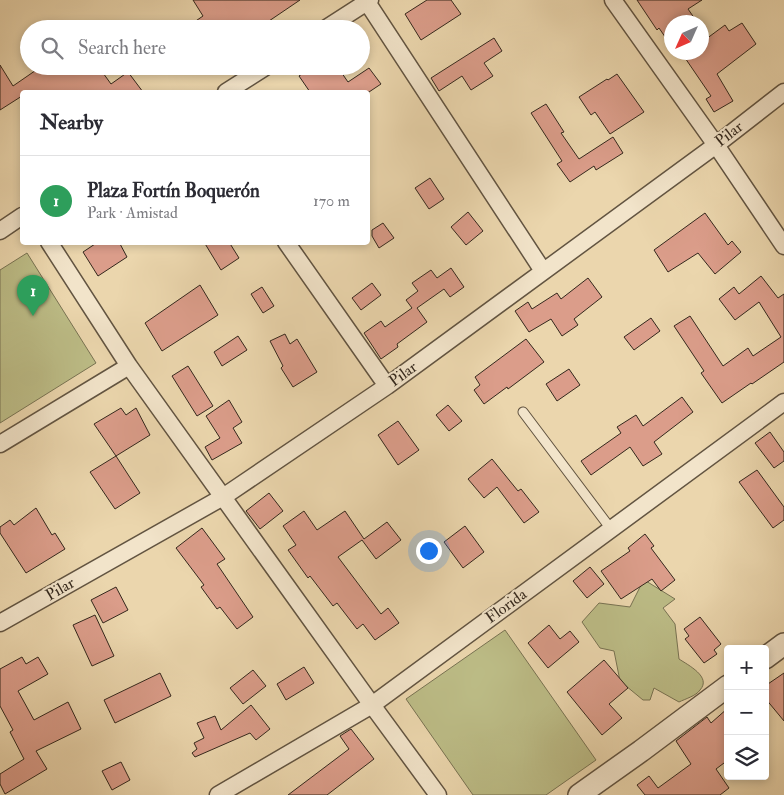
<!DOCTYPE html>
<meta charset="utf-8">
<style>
:root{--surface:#fff;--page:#f2f2f3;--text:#2b2b33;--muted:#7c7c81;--line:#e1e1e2;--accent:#7c3aed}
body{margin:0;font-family:"IM FELL Double Pica",serif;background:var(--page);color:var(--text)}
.controls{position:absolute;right:15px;bottom:15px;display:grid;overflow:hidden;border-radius:5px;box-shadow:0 2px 8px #0003}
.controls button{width:45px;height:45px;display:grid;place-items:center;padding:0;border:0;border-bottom:1px solid var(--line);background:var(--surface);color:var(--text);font:25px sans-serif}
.compass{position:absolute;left:664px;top:15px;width:45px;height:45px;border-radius:50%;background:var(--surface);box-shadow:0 2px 8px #0003;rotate:225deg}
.you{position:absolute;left:428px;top:550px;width:18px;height:18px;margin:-12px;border:4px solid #fff;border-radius:50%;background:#1a73e8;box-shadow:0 0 0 8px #1a73e833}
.badge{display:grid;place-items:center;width:32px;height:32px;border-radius:50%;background:var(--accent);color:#fff;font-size:16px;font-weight:700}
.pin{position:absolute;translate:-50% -41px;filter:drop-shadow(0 1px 2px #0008)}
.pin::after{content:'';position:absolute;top:26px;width:18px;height:15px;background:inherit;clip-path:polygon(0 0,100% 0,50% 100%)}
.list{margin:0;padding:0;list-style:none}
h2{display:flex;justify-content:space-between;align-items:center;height:65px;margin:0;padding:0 20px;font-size:21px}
h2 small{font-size:16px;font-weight:400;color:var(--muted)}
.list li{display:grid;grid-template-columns:32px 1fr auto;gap:15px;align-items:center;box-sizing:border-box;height:90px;padding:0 20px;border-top:1px solid var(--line)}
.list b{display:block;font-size:19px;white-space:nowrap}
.list p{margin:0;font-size:16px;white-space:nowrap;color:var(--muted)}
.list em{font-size:16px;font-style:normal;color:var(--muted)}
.icon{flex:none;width:28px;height:28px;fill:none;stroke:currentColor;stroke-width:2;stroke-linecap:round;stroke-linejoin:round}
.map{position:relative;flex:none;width:784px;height:795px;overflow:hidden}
.search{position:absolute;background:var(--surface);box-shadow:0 2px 8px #0003;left:20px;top:20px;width:350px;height:55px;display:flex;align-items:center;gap:12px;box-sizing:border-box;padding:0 18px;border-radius:28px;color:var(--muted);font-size:19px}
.panel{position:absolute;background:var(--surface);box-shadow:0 2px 8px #0003;left:20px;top:90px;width:350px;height:155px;border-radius:5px}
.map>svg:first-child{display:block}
.green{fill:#bcbc86;stroke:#787252}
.building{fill:#db9d8a;stroke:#34281d}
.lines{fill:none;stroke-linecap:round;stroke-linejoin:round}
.service-casing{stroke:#625441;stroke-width:11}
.minor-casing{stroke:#625441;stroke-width:19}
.tertiary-casing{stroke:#625441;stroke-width:24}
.service{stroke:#f2e4ca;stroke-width:9}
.minor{stroke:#f2e4ca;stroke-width:16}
.tertiary{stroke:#f2e4ca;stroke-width:21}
.labels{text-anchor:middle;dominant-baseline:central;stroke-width:4.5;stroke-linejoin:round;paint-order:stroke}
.street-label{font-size:16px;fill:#34281d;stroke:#f2e4ca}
</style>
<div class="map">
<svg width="784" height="795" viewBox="0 0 784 795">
<rect width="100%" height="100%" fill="#ebd6ad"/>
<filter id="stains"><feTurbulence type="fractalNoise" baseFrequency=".004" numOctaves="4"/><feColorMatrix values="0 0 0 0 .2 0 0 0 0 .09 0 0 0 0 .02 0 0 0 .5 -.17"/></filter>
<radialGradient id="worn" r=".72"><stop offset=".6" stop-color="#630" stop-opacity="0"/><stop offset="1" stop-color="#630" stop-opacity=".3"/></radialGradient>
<path class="green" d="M 27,253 L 96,363 L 0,423 L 0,270 Z
M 646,581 L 675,599 L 663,608 L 675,624 L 679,659 C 688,665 712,677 700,690 C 696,696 685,699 679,702 L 654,688 L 650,700 L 643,700 L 620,681 L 614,651 L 600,648 L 582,622 L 599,603 L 630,607 L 640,587 Z
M 505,630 L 596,760 L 546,795 L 473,795 L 406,699 Z"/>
<path class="building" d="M 193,0 L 300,0 L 269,21 L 275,29 L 184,29 L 203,16 Z
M 427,0 L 451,0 L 461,14 L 421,40 L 405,14 Z
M 637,0 L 702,0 L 688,9 L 697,22 L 672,22 L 672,47 L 659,28 L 657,30 Z
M 742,23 L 756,44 L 717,74 L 733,101 L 714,112 L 706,99 L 711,96 L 681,52 L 702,52 L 702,42 L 725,25 L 729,31 Z
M 494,38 L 502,51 L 484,63 L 493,76 L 471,90 L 462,76 L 439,91 L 431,78 Z
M 0,65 L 13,86 L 42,66 L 98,66 L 111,84 L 128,72 L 143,92 L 22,92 L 22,96 L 0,110 Z
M 313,66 L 337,66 L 348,82 L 369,68 L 381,84 L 369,92 L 310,92 L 299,76 Z
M 617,74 L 644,112 L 610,134 L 595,112 L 591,115 L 579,97 L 607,79 L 608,80 Z
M 546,104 L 564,132 L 561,133 L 579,159 L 613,137 L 623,153 L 596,170 L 594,166 L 570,182 L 557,164 L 562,161 L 531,113 Z
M 430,178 L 444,199 L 429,209 L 415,188 Z
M 468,212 L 483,231 L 466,245 L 451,227 Z
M 705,213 L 728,245 L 732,241 L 741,252 L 715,274 L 698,253 L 668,272 L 654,250 Z
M 383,223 L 394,238 L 379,248 L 372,236 L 372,230 Z
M 98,242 L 119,242 L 127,257 L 98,276 L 83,252 Z
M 204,242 L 229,242 L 239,258 L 221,270 Z
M 451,268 L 464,287 L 450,297 L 444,289 L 417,308 L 427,322 L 397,344 L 398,347 L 381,359 L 364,333 L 381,321 L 385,327 L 412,308 L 406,300 L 418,291 L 412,283 L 431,270 L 437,278 Z
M 761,276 L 778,298 L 784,294 L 784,362 L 752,384 L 751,383 L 722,403 L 701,373 L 704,371 L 674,326 L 690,316 L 723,366 L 748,348 L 753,356 L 781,337 L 759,302 L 735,320 L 719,299 L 734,287 L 739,294 Z
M 588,278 L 602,297 L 574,319 L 578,325 L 562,336 L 551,319 L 529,332 L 515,311 L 528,302 L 532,309 L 557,293 L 561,299 Z
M 372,283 L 381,295 L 361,310 L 352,298 Z
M 200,285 L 218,315 L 162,351 L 145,323 Z
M 262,287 L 274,306 L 263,313 L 251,294 Z
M 651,318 L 660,331 L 634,350 L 624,337 Z
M 285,334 L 290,344 L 297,339 L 317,372 L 293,387 L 281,368 L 283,366 L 270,341 Z
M 238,336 L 247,350 L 222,366 L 214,352 Z
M 526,339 L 544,362 L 508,389 L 507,387 L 484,404 L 474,390 L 480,385 L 475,377 Z
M 188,366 L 213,406 L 197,416 L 172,376 Z
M 569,369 L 580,385 L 557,401 L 546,384 Z
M 682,397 L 693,412 L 654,442 L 662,454 L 643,466 L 630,447 L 591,475 L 581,461 L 621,433 L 617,427 L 636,415 L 643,426 Z
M 229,400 L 242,422 L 233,428 L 242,443 L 212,460 L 205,447 L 220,438 L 206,416 Z
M 448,405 L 462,421 L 449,431 L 436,415 Z
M 121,408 L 126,415 L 136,408 L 150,435 L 116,456 L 94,424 Z
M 398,421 L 419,450 L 398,465 L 378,435 Z
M 770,432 L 784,452 L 784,461 L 774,468 L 755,443 Z
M 116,456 L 140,493 L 115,509 L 90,472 Z
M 492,459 L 518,491 L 521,489 L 539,512 L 524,523 L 497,487 L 484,498 L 468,479 Z
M 757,470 L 784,507 L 784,520 L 773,528 L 739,482 Z
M 269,493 L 283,511 L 260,529 L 246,511 Z
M 36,508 L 52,535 L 55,533 L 65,549 L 26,573 L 0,533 L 0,527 L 10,520 L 14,525 Z
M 304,511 L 317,530 L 345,511 L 364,539 L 387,522 L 401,540 L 376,559 L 362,540 L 338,557 L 381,614 L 388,608 L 399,623 L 375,640 L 363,624 L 357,629 L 337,603 L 333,606 L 310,576 L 308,578 L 288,550 L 296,545 L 283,526 Z
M 465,526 L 484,552 L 463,568 L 444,542 Z
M 202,528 L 225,559 L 217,564 L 253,617 L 237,629 L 220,607 L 217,609 L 201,587 L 204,585 L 176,548 Z
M 645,534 L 654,546 L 651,548 L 675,580 L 661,591 L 652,579 L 621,599 L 601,571 L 630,551 L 628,548 Z
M 590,567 L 604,584 L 587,598 L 573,581 Z
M 116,587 L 128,610 L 103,623 L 91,600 Z
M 95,615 L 114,656 L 92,666 L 73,625 Z
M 700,617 L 721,644 L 714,650 L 717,654 L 704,663 L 685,639 L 689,636 L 684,629 Z
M 549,625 L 560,639 L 570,631 L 579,642 L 548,668 L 528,643 Z
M 22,657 L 26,664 L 38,657 L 48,674 L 18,691 L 34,720 L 68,702 L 81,729 L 36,751 L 47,769 L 5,794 L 0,784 L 0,774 L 24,759 L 10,732 L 13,730 L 0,706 L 0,669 Z
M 604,660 L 628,688 L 609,704 L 622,718 L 602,735 L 567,692 Z
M 304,667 L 314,683 L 286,700 L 277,684 Z
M 253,670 L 266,686 L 243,704 L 230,688 Z
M 160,673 L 171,696 L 115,723 L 104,700 Z
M 784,673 L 784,721 L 765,698 L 765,686 Z
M 251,705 L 270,729 L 256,740 L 250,733 L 195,757 L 192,753 L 197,749 L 194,743 L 204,738 L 197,723 L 215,716 L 221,730 Z
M 728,708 L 728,760 L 716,769 L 729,788 L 720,795 L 645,795 L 637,785 L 649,776 L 658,788 L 691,764 L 676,741 L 707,717 L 711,723 Z
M 351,729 L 374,759 L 327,795 L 288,795 L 349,749 L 340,736 Z
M 121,762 L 130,780 L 112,790 L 102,771 Z"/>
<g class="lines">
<g class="service-casing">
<path id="service" d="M 523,412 L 611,529"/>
</g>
<g class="minor-casing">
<path id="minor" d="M 613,0 L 716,145 L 784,246
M 367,2 L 543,271
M 325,29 L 370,0
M 226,92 L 267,66
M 0,231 L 22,216
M 49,242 L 129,366 L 372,705 L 438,795
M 286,242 L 387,386
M 0,444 L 129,366
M 0,623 L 223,497 L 387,386 L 716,145 L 784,92
M 218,795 L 372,705 L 784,402"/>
</g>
<g class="tertiary-casing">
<path id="tertiary" d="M 765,658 L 784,644
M 579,795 L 641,751 L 728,686"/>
</g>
<use href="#service" class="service"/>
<use href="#minor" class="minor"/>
<use href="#tertiary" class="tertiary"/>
</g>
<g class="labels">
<g class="street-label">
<text transform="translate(729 134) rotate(-38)">Pilar</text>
<text transform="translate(403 374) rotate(-36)">Pilar</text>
<text transform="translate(60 589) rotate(-30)">Pilar</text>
<text transform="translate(506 606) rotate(-36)">Florida</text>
</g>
</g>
<rect width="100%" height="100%" filter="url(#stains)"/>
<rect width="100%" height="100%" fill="url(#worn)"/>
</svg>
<div class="controls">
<button>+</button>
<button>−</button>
<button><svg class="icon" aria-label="layers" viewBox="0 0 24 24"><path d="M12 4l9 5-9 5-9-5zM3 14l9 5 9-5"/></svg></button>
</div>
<svg class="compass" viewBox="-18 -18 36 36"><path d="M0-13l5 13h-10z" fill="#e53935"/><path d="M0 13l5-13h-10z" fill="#7c7c81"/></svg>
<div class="you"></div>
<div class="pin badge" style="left:33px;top:316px;background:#2e9e5b">1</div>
<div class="search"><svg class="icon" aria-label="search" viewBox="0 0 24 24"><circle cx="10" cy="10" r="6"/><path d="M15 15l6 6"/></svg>Search here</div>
<section class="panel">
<h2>Nearby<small></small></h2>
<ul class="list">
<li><span class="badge" style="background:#2e9e5b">1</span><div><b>Plaza Fortín Boquerón</b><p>Park · Amistad</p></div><em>170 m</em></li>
</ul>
</section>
</div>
